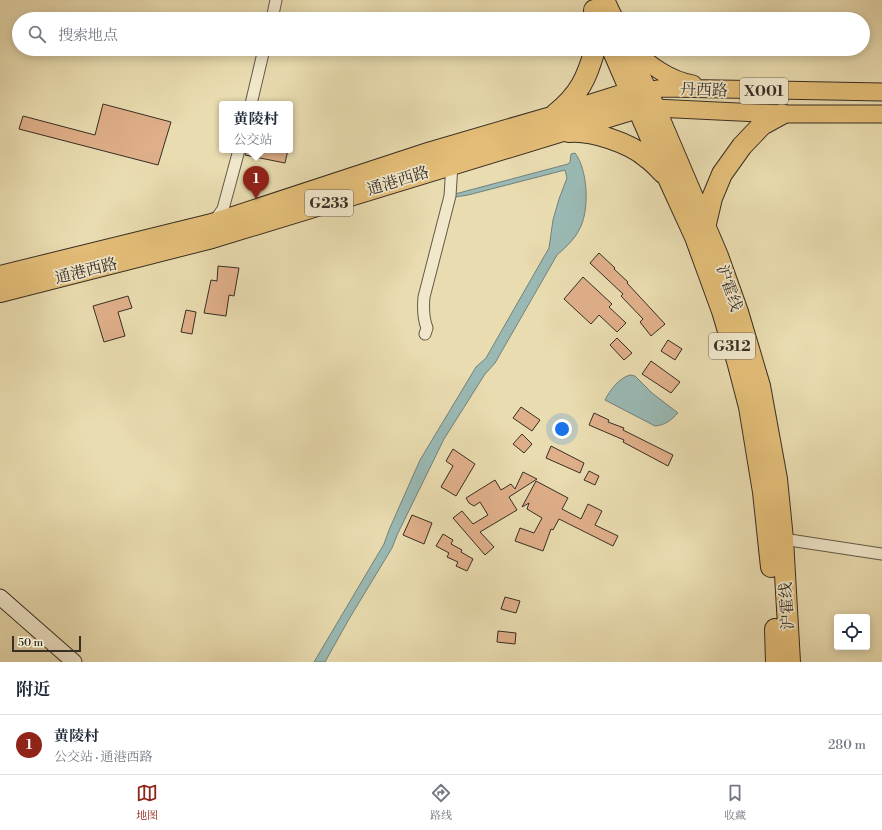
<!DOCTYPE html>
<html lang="zh">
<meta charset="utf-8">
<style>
:root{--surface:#fff;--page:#f2f2f3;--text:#1f2937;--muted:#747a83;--line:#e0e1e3;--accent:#8f2418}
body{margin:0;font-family:"Libre Bodoni","Noto Serif SC",serif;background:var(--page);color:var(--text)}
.controls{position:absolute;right:12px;bottom:12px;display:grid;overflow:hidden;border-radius:4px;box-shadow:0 2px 10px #0003}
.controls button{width:36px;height:36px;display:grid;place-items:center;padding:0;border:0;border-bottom:1px solid var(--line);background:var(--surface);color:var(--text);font:20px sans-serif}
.scale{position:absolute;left:12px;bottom:10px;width:69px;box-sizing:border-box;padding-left:4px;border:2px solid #372e24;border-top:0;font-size:11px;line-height:14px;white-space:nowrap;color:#372e24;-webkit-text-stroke:3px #f1e8cc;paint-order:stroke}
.you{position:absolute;left:562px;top:429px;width:14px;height:14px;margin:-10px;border:3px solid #fff;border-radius:50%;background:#1a73e8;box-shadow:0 0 0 6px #1a73e833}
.badge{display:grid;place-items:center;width:26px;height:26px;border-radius:50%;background:var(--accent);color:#fff;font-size:13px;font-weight:700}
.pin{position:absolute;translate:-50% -33px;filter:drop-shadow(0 1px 2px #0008)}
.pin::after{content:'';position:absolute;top:21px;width:14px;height:12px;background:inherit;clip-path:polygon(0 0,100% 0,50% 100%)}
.popup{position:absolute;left:219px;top:101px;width:74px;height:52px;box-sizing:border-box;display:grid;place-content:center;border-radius:4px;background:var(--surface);filter:drop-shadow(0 1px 3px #0005);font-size:13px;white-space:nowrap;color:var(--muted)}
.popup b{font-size:15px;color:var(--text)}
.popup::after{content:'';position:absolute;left:50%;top:100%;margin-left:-8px;border:8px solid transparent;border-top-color:var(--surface)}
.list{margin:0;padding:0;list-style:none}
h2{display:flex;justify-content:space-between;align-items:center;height:52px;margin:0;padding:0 16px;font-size:17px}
h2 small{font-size:13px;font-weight:400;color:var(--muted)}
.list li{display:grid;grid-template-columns:26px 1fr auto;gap:12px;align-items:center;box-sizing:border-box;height:60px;padding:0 16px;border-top:1px solid var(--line)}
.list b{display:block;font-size:15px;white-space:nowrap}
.list p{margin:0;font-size:13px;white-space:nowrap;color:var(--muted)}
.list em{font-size:13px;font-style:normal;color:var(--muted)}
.icon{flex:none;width:22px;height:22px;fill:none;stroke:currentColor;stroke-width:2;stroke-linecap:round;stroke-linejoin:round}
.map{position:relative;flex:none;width:882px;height:662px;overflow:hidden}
.search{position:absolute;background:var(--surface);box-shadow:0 2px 10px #0003;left:12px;right:12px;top:12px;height:44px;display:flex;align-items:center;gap:10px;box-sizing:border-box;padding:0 14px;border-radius:22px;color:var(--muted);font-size:15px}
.sheet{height:112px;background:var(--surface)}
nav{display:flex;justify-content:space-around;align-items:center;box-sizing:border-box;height:56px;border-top:1px solid var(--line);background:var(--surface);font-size:11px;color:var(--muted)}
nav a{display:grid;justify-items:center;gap:2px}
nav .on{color:var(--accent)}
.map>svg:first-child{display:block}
.water{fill:#9ab9b4;stroke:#72817a}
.building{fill:#dfaf89;stroke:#372e24}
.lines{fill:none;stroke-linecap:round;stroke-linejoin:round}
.street-casing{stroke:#645a47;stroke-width:13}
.secondary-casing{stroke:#372e24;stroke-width:17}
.primary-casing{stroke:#372e24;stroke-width:19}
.highway-casing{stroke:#372e24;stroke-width:22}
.street{stroke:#f1e8cc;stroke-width:11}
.secondary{stroke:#f1e8cc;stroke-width:15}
.primary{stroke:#e4be78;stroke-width:17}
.highway{stroke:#e4be78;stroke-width:20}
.labels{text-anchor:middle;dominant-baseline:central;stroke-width:3.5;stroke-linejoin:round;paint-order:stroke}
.shield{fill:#f1e8cc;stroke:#6f6656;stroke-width:1}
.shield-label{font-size:15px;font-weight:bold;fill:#372e24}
.street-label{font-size:16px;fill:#372e24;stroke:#f1e8cc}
</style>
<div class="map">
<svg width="882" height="662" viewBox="0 0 882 662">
<rect width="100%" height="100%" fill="#e9dcb0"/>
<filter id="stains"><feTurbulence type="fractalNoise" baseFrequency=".005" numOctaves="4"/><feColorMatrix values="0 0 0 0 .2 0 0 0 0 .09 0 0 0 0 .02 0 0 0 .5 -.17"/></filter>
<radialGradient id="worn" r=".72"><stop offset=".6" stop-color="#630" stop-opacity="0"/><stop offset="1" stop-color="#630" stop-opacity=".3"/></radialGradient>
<path class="water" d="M 575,153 C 588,170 590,211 579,230 C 574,240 565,248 557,255 L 495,363 L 485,374 L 444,439 L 397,535 L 392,548 L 349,619 L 325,662 L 314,662 L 384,544 L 389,530 L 420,460 L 476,367 L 486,358 L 549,248 L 553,220 L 559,199 L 567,178 L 565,170 L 468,195 L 455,197 L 455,194 L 568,164 L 570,162 L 571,154 Z
M 630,375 L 635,376 L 652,393 L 678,413 C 671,420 666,425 655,426 L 605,400 C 610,390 619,378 630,375 Z"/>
<path class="building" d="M 103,104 L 171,122 L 158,165 L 19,129 L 23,116 L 95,135 Z
M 246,150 L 288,150 L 285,163 L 245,155 Z
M 599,253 L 615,268 L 614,269 L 628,282 L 627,283 L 665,324 L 651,336 L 640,322 L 643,319 L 621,296 L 623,294 L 590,263 Z
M 218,266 L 239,268 L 234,296 L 229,295 L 226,316 L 204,313 L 211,280 L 217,281 Z
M 583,277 L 612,304 L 609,307 L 626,323 L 617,332 L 599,315 L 591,324 L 564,299 Z
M 128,296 L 132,308 L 118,312 L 125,336 L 104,342 L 93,306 Z
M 186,310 L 196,312 L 192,334 L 181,332 Z
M 617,338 L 632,353 L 624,360 L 610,345 Z
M 668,340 L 682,349 L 675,360 L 661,351 Z
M 651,361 L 680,382 L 671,393 L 642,374 Z
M 521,407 L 540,420 L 532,431 L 513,418 Z
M 594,413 L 609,420 L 608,422 L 624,428 L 623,430 L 673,455 L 668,466 L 623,442 L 624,440 L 589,425 Z
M 522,434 L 532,444 L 524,453 L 513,444 Z
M 551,446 L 584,463 L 580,473 L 546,458 Z
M 453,449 L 475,464 L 456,496 L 441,487 L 453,466 L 446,461 Z
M 589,471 L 599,476 L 595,485 L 584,480 Z
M 523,472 L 537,479 L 509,497 L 517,510 L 480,532 L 494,547 L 485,555 L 453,518 L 462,511 L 473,524 L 488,515 L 480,502 L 474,506 L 469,503 L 466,498 L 495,480 L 501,490 L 511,484 L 515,489 Z
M 536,481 L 568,498 L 562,509 L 581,519 L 588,504 L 602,511 L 595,525 L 618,536 L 613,546 L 559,519 L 553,530 L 551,529 L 543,551 L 515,541 L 520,528 L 534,533 L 542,518 L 527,509 L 529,503 L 522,507 Z
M 412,515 L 432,523 L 424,544 L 403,535 Z
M 443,534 L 453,540 L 451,544 L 462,550 L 461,552 L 473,559 L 467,571 L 456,566 L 458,562 L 447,557 L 449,553 L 436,546 Z
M 505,597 L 520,601 L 516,613 L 501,609 Z
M 498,631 L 516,633 L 515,644 L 497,642 Z"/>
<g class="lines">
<g class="street-casing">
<path id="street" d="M 272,19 L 276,0
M 251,104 L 264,49
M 214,222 L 223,209 L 239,150
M 425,334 L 427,328 C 423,318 423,308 424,297 L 450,196 L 452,164
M 783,539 L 882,554"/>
</g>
<g class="secondary-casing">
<path id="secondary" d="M 0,597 L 74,662"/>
</g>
<g class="primary-casing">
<path id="primary" d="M 632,49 C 650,65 669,80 693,84
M 646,91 L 663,88 L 882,92
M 655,108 L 782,114 L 882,114"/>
</g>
<g class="highway-casing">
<path id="highway" d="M 604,0 L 613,19
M 594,10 L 595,19
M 612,49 L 668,178 L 695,237 L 722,311 L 737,361 L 749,407 L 763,492 L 771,567
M 627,49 L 655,108 L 718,256 L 738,312 L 760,386 L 777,479 L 783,539 L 790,662
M 555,114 C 579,95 587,78 595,49
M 569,132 C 591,130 630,143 647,158 C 653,162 658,168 663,173
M 705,228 L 712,198 L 722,174 L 742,146 L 762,125 L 782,114
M 0,276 L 212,224 L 431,152 L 551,117 L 631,92 L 646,91
M 0,292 L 212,238 L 638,108 L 655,108
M 775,629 L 776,662"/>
</g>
<use href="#street" class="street"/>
<use href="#secondary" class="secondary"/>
<use href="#primary" class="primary"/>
<use href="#highway" class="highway"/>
</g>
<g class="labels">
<g class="shield">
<rect x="740" y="78" width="48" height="26" rx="3"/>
<rect x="305" y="190" width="48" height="26" rx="3"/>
<rect x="709" y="333" width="46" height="26" rx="3"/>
</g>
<g class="shield-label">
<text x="764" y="91">X001</text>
<text x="329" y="203">G233</text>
<text x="732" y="346">G312</text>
</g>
<g class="street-label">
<text transform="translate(704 90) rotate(2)">丹西路</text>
<text transform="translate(398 181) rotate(-17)">通港西路</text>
<text transform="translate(86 271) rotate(-14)">通港西路</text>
<text transform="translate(729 288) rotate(71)">沪霍线</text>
<text transform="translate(787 606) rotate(-93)">沪霍线</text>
</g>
</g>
<rect width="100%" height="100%" filter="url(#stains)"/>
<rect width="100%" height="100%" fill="url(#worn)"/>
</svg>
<div class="controls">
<button><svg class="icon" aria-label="locate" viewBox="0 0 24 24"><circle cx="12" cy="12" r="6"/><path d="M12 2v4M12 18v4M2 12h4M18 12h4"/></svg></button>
</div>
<div class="scale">50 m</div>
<div class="you"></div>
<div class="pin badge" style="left:256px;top:199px">1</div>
<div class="popup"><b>黄陵村</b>公交站</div>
<div class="search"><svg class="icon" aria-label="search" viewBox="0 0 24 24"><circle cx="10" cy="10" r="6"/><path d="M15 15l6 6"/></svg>搜索地点</div>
</div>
<section class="sheet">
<h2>附近<small></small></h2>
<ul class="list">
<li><span class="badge">1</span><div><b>黄陵村</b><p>公交站 · 通港西路</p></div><em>280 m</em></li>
</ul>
</section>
<nav>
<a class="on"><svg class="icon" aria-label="map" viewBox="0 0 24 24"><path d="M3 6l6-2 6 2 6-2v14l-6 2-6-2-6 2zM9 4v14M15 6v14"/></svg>地图</a>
<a><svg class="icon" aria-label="directions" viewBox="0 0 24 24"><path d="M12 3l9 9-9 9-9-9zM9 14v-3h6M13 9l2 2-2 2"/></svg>路线</a>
<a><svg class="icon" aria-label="saved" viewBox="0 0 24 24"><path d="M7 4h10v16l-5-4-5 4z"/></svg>收藏</a>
</nav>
